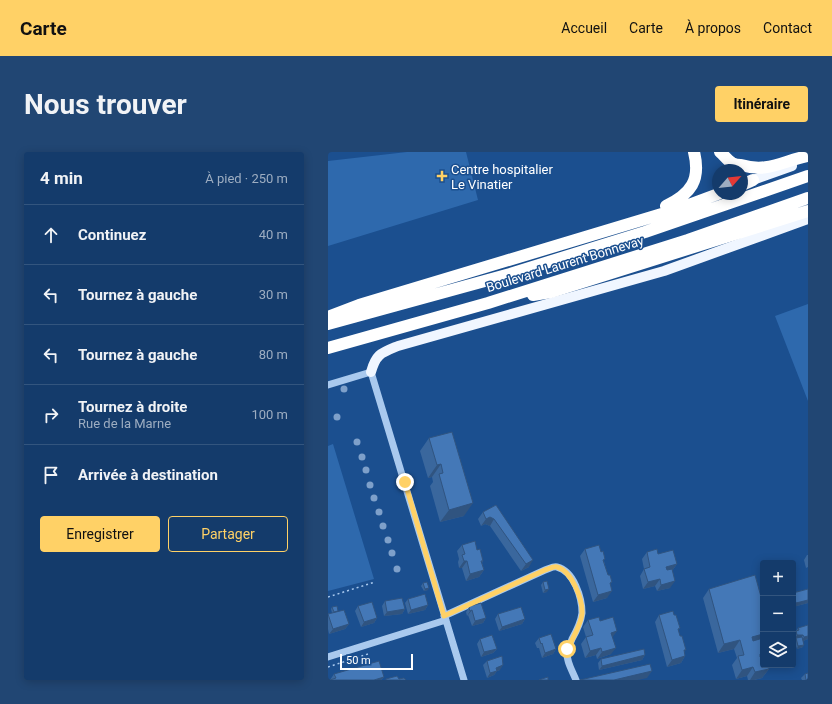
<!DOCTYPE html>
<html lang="fr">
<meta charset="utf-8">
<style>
:root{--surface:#143b6b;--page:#214673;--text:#f1f3f6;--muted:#9dadc1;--line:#33557e;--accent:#ffd166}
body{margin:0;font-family:Roboto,sans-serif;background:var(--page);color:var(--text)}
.controls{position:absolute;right:12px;bottom:12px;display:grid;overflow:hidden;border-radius:4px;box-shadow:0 2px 10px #0003}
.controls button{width:36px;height:36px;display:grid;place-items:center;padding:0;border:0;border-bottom:1px solid var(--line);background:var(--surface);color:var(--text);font:20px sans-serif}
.compass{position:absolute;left:384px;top:12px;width:36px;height:36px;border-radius:50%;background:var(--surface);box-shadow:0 2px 10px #0003;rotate:62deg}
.scale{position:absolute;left:12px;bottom:10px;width:73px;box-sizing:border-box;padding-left:4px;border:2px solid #fff;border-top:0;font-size:11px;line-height:14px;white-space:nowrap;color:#fff;-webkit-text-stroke:3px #1b4f8f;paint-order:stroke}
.stop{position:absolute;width:12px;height:12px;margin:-9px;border:3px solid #ffd166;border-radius:50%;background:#fff}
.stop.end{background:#ffd166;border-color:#fff;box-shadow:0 1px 4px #0008}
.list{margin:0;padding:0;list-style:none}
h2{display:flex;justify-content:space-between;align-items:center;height:52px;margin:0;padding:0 16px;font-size:17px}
h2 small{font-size:13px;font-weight:400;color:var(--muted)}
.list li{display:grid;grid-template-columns:26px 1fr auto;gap:12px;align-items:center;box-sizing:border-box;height:60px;padding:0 16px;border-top:1px solid var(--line)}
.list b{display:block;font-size:15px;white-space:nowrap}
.list p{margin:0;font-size:13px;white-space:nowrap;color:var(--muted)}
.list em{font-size:13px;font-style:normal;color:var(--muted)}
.actions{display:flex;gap:8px;padding:12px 16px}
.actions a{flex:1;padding:9px 0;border:1px solid var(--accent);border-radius:4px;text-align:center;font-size:14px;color:var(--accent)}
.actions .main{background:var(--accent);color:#111}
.icon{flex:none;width:22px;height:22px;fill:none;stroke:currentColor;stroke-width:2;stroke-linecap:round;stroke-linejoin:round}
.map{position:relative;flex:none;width:480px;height:528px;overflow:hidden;border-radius:4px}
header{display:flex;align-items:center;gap:24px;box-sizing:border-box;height:56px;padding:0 20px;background:var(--accent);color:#111}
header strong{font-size:19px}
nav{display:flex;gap:22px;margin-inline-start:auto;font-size:14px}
.intro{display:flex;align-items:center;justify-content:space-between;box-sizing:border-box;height:96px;padding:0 24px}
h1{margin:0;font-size:28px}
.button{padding:10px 18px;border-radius:4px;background:var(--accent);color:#111;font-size:14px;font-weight:700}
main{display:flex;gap:24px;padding:0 24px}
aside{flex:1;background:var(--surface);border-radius:4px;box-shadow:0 2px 10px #0003}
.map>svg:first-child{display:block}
.green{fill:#2e69ad}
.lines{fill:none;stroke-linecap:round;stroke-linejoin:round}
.path{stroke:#a9c9ee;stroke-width:1.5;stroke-dasharray:2 3;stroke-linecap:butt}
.minor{stroke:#a9c9ee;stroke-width:7}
.major{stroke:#f0f6ff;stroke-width:10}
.highway{stroke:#fff;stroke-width:12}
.tree{fill:#7ea0ca}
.wall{fill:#3a679d}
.shaded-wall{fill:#305480}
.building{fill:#4478b7;stroke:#305480}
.route{stroke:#ffd166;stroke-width:5}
.poi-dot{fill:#ffd166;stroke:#1b4f8f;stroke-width:1.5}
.labels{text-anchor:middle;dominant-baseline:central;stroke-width:3;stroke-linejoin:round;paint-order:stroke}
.poi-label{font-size:13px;fill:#fff;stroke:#1b4f8f;text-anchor:start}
.street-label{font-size:13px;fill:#fff;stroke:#1b4f8f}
</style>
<header>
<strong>Carte</strong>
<nav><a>Accueil</a><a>Carte</a><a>À propos</a><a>Contact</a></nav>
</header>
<div class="intro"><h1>Nous trouver</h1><a class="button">Itinéraire</a></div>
<main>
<aside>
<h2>4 min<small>À pied · 250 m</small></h2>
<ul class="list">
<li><svg class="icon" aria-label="ahead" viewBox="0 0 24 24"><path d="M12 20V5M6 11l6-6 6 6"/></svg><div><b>Continuez</b></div><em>40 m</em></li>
<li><svg class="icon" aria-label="left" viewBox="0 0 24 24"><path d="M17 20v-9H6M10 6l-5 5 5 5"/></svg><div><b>Tournez à gauche</b></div><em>30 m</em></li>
<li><svg class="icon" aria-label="left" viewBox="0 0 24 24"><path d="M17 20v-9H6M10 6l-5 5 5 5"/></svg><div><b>Tournez à gauche</b></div><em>80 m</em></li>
<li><svg class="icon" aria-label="right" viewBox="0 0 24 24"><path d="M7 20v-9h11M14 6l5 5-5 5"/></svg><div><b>Tournez à droite</b><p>Rue de la Marne</p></div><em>100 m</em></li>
<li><svg class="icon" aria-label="arrive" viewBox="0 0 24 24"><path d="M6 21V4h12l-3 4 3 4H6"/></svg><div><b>Arrivée à destination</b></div></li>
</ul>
<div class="actions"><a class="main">Enregistrer</a><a>Partager</a></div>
</aside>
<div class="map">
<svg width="480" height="528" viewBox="0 0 480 528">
<rect width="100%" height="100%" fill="#1b4f8f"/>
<path class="green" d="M 79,0 L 138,0 L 150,48 L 0,94 L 0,9 Z
M 480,152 L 480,249 L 447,164 Z
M 5,292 L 46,427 L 0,439 L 0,294 Z"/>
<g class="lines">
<path class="path" d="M 0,445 L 47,430
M 0,515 L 40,502"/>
<path class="minor" d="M 0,233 L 43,220 L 136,528
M 116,464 L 217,418 C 221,417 225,414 229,415 C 246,419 254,446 254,461 C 253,469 248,480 244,487 C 243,491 240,494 239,499 C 238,509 244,518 248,528
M 0,505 L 118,468"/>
<path class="major" d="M 425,28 L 464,14
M 43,220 C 48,202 53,201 70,194 L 336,119 L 480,67"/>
<path class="highway" d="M 392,0 C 396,3 399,8 404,11 C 406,12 410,13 413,13 C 440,21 454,9 480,4
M 414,33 L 425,28
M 338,54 C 363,42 373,28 366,0
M 205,143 L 223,140 L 480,59
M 0,165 L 31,153 L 347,58 L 390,42
M 0,172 L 182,122 L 317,80 L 480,24
M 0,196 L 160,151 L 360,88 L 480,46"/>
</g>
<g class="tree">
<circle cx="16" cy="237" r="3.5"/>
<circle cx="9" cy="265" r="3.5"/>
<circle cx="29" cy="290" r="3.5"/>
<circle cx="34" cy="305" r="3.5"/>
<circle cx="38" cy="318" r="3.5"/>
<circle cx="42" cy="333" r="3.5"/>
<circle cx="46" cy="346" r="3.5"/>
<circle cx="51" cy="360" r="3.5"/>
<circle cx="55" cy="374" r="3.5"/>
<circle cx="60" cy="388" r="3.5"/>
<circle cx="64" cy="401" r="3.5"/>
<circle cx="69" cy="417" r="3.5"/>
</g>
<path class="wall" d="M 101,286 L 136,364 L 112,370 L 102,334 L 105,330 L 104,325 L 100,326 L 92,299 Z
M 168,353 L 201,415 L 193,419 L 162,374 L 157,372 L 153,374 L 150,367 L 155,360 Z
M 134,393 L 149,398 L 155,409 L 154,411 L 156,418 L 151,425 L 138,429 L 134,416 L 131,416 L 130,410 L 131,407 L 129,399 Z
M 257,397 L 276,409 L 282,433 L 279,446 L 265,450 L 252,404 Z
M 319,400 L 330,402 L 349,412 L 344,419 L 342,436 L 329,439 L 327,434 L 315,437 L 312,424 L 316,417 L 314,407 Z
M 479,403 L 480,403 L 480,415 L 478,416 L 476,408 Z
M 215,430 L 219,440 L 215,441 L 213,433 Z
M 95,431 L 100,438 L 96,439 L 93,434 Z
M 381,437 L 435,513 L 441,517 L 434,526 L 426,528 L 420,528 L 419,524 L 408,527 L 404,513 L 409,506 L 406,497 L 390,501 L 375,446 Z
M 480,437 L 480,451 L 465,455 L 465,441 Z
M 80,447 L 100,453 L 97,458 L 80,462 L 77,451 Z
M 57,449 L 77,457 L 74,462 L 56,464 L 54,454 Z
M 30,454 L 49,466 L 46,471 L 33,475 L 27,459 Z
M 142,454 L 158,466 L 155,471 L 144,474 L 140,463 L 139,464 L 138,460 Z
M 4,455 L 10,459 L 21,472 L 17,477 L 1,482 L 0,477 L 0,462 L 4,461 L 3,457 Z
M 170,462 L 197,467 L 194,472 L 171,479 L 167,467 Z
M 331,463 L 346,463 L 352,476 L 350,478 L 357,504 L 353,511 L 339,515 L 327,470 Z
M 260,468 L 272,469 L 285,486 L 283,502 L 269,507 L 268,503 L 257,506 L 253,492 L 258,485 L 255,475 Z
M 480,473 L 480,487 L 475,489 L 475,495 L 469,497 L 466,488 L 465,483 L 470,476 Z
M 211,486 L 228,497 L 225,502 L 214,506 L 211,496 L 209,496 L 207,491 Z
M 152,487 L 169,497 L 165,501 L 153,505 L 149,492 Z
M 317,503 L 314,508 L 271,518 L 270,511 L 273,507 Z
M 159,509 L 172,518 L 169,519 L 166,523 L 159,526 L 155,513 Z
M 6,522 L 56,525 L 53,528 L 2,528 Z
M 477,522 L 480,528 L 474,528 L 473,526 Z"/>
<path class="shaded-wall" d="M 113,312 L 104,325 L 100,326 L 109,313 Z
M 145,351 L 136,364 L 112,370 L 121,358 Z
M 162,365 L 166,367 L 162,374 L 157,372 L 153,374 L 158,367 Z
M 205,408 L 201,415 L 193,419 L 198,412 Z
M 136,409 L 139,409 L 134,416 L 131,416 Z
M 349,412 L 344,419 L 334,422 L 338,415 Z
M 156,418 L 151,425 L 138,429 L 142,422 Z
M 332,427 L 327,434 L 315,437 L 320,430 Z
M 347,429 L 342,436 L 329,439 L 333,433 Z
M 101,436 L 100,438 L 96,439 L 97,437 Z
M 221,437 L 219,440 L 215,441 L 217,438 Z
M 284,439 L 279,446 L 265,450 L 270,443 Z
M 480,448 L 480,451 L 465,455 L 468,451 Z
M 100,453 L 97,458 L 80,462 L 83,458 Z
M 77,457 L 74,462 L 56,464 L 59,460 Z
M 144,458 L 140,463 L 139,464 L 142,459 Z
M 49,466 L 46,471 L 33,475 L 36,470 Z
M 158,466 L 155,471 L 144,474 L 147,469 Z
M 197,467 L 194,472 L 171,479 L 174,475 Z
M 21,472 L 17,477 L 1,482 L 5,477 Z
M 289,479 L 284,486 L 283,481 Z
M 435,482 L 435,489 L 418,494 L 424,485 Z
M 469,483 L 475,483 L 472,488 L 468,486 L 466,488 Z
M 480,484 L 480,487 L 473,490 L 476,485 Z
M 412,488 L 406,497 L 390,501 L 396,492 Z
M 476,493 L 475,495 L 469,497 L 470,494 Z
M 273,496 L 268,503 L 257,506 L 262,499 Z
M 288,496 L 283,502 L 269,507 L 274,500 Z
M 169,497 L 165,501 L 153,505 L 156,500 Z
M 228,497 L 225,502 L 214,506 L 217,501 Z
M 435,501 L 435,508 L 426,511 L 432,502 Z
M 317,503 L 314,508 L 271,518 L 274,514 Z
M 357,504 L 353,511 L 339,515 L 344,508 Z
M 175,513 L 172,518 L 169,519 L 166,523 L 159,526 L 162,521 L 168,516 Z
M 425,515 L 419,524 L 408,527 L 414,518 Z
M 441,517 L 434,526 L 426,528 L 422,528 L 427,520 Z
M 324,519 L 319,526 L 310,528 L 286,528 Z
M 56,525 L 53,528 L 46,528 Z"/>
<path class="building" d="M 124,280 L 145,351 L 121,358 L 111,322 L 115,321 L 113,312 L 109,313 L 101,286 Z
M 168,353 L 205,408 L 198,412 L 166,367 L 162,365 L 158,367 L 155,360 Z
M 147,389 L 149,398 L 152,397 L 155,409 L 153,409 L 156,418 L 142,422 L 139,409 L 136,409 L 134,403 L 137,402 L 134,393 Z
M 271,393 L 273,400 L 275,399 L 277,407 L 275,408 L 280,423 L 282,423 L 284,430 L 282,431 L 284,439 L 270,443 L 257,397 Z
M 329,397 L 330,402 L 345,398 L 349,412 L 338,415 L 339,418 L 344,417 L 347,429 L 333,433 L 332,427 L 320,430 L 316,417 L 322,415 L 319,400 Z
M 427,423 L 435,452 L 435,482 L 424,485 L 425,489 L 435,486 L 435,501 L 432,502 L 432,505 L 435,504 L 435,513 L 440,513 L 441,517 L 427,520 L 425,515 L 414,518 L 410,504 L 416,503 L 412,488 L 396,492 L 381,437 Z
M 219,429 L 221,437 L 217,438 L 215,430 Z
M 99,430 L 101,436 L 97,437 L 95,431 Z
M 480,437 L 480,448 L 468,451 L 465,441 Z
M 97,442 L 100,453 L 83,458 L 80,447 Z
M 74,446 L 77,457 L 59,460 L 57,449 Z
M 44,450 L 49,466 L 36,470 L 30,454 Z
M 153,451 L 158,466 L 147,469 L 144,458 L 142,459 L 141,456 L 142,454 Z
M 9,454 L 10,459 L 6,460 L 4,455 Z
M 193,455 L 197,467 L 174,475 L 170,462 Z
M 16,458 L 21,472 L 5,477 L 0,462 Z
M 345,459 L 346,463 L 348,463 L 352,476 L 350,477 L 352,484 L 354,484 L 358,498 L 356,498 L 357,504 L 344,508 L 331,463 Z
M 271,465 L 272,469 L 285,465 L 289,479 L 283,481 L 288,496 L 274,500 L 273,496 L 262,499 L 258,485 L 265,483 L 260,468 Z
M 480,473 L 480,484 L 476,485 L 475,483 L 469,483 L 468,479 L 471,478 L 470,476 Z
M 223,482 L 228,497 L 217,501 L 214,491 L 213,492 L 211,486 Z
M 164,483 L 169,497 L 156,500 L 152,487 Z
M 474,485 L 476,493 L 470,494 L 468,486 Z
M 316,497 L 317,503 L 274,514 L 273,507 Z
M 174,504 L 175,513 L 168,516 L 169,519 L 162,521 L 159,509 Z
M 51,509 L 56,525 L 46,528 L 2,528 L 8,526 L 6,522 Z
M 322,512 L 324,519 L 286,528 L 252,528 Z
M 480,521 L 480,528 L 478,528 L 477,522 Z
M 69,524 L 71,527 L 76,526 L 78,528 L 58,528 L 58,527 Z
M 220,525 L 220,528 L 211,528 Z"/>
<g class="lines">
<path class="route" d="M 77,330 L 116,464 L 217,418 C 221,417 225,414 229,415 C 244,419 255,448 254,462 C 253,471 244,489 239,497"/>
</g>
<path class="poi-dot" d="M112 18h4v4h4v4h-4v4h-4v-4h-4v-4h4z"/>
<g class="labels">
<g class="poi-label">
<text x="123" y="17">Centre hospitalier<tspan x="123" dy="15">Le Vinatier</tspan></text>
</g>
<g class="street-label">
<text transform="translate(237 112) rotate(-17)">Boulevard Laurent Bonnevay</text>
</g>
</g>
</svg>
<div class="controls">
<button>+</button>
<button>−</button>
<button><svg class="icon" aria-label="layers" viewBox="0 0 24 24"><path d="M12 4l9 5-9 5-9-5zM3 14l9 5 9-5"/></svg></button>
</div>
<svg class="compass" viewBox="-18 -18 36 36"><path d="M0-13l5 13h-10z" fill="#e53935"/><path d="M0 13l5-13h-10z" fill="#9dadc1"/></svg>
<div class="scale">50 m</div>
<div class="stop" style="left:239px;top:497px"></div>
<div class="stop end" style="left:77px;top:330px"></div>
</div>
</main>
